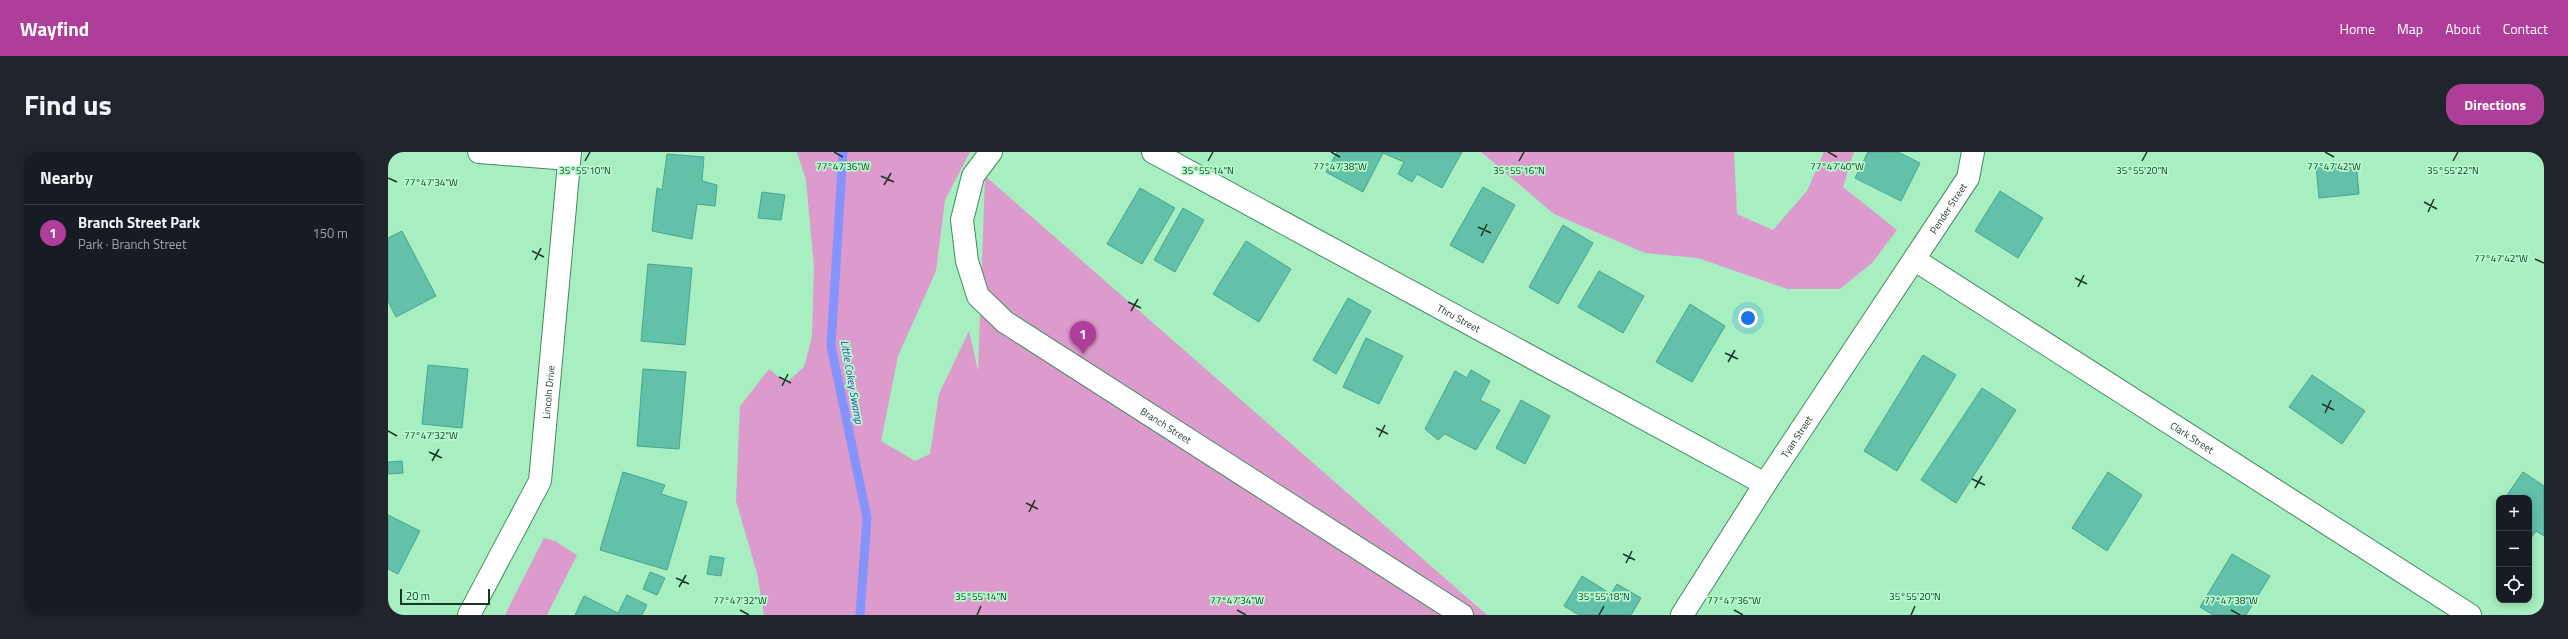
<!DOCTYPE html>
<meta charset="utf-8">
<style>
:root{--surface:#171b24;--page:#20242c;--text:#f1f3f6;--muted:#9ea1a6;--line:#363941;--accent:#ae3e9a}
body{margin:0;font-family:"Titillium Web",sans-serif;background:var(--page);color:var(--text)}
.controls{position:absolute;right:12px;bottom:12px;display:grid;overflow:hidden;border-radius:8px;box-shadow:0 2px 10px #0003}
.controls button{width:36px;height:36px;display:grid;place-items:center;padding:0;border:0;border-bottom:1px solid var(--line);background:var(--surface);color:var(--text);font:20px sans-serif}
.scale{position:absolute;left:12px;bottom:10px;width:90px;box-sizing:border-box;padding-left:4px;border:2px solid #193625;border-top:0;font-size:11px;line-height:14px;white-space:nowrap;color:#193625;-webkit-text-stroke:3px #b4fccd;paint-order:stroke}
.you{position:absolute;left:1360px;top:166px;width:14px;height:14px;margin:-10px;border:3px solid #fff;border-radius:50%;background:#1a73e8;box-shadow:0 0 0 6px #1a73e833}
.badge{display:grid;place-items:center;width:26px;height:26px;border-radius:50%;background:var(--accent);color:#fff;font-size:13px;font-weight:700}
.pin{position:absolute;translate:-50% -33px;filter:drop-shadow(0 1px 2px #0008)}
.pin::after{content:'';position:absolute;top:21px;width:14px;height:12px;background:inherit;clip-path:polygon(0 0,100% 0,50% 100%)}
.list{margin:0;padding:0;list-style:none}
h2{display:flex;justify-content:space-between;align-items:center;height:52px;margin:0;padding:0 16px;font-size:17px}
h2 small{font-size:13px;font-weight:400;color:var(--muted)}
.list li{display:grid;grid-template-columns:26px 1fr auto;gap:12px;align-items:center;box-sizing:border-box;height:56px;padding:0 16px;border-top:1px solid var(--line)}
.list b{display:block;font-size:15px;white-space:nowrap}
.list p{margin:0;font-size:13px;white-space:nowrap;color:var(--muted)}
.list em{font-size:13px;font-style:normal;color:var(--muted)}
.icon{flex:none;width:22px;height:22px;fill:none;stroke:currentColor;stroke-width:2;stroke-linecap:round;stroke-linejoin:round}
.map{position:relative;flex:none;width:2156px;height:463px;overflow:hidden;border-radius:16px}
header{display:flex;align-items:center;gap:24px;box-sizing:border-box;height:56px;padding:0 20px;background:var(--accent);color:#fff}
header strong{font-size:19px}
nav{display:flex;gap:22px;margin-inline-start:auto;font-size:14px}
.intro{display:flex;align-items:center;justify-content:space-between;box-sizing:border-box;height:96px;padding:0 24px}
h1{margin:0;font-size:28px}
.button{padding:10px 18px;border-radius:16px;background:var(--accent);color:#fff;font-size:14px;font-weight:700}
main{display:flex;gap:24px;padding:0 24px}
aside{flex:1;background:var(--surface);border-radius:16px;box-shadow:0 2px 10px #0003}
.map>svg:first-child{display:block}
.green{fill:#dd9acd}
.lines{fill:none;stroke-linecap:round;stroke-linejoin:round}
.stream{stroke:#8493fd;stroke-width:9}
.building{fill:#63c0a9;stroke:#46a58f}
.minor-casing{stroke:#448960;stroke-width:24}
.minor{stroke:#fff;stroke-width:22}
.ticks{fill:none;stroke:#193625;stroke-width:1.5}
.labels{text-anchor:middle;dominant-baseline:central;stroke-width:3.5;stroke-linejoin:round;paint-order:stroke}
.street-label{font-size:10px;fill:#193625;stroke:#b4fccd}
.water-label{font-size:11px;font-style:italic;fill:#3a3ab2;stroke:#b4fccd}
.ticks-label{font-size:10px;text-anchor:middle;fill:#193625;stroke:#b4fccd;stroke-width:3.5;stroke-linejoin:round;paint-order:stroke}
</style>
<header>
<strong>Wayfind</strong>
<nav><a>Home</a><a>Map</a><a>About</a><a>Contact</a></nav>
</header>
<div class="intro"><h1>Find us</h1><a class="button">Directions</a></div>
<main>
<aside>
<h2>Nearby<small></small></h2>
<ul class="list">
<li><span class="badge">1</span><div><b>Branch Street Park</b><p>Park · Branch Street</p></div><em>150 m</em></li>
</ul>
</aside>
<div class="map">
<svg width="2156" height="463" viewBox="0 0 2156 463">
<rect width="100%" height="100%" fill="#a7efc0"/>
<path class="green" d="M 409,0 L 582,0 L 557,48 L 548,119 L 510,204 L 493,289 L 527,309 L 542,302 L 551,242 L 581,179 L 590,219 L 597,24 L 1099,463 L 376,463 L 369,421 L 348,349 L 352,254 L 381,217 L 398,231 L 416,215 L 424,185 L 426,115 L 418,28 Z
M 1093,0 L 1346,0 L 1349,62 L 1385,78 L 1419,39 L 1436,0 L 1466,0 L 1455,35 L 1509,78 L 1485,110 L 1452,137 L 1399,137 L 1310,106 L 1257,101 L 1166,62 Z
M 156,386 L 167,389 L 189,403 L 159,463 L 117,463 Z"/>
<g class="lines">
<path class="stream" d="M 455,0 L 443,194 L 479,366 L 472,463"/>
</g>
<path class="building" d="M 949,0 L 1074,0 L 1054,36 L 1029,22 L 1024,30 L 1010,22 L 1016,10 L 995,1 L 975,40 L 938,20 Z
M 1480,0 L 1510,0 L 1532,11 L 1513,49 L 1467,26 Z
M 279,2 L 316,5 L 314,29 L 329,33 L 327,54 L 309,52 L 304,87 L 264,79 L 269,36 L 274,38 Z
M 1968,10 L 1971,42 L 1931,46 L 1928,14 Z
M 1095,35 L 1127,53 L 1095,111 L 1062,93 Z
M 752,36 L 787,56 L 754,112 L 719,92 Z
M 1612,39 L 1655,66 L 1630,106 L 1587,79 Z
M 374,40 L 397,43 L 393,68 L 370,66 Z
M 795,56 L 816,68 L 787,120 L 766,108 Z
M 1175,73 L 1205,91 L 1170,152 L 1141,135 Z
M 14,79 L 48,144 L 8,165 L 0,149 L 0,86 Z
M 858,89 L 903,117 L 871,170 L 825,142 Z
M 260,112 L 304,116 L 297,193 L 253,189 Z
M 1211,119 L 1256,144 L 1235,181 L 1190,155 Z
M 960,146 L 983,159 L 948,222 L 925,208 Z
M 1302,152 L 1337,174 L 1304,230 L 1268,210 Z
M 978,186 L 1015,204 L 991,252 L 955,235 Z
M 1535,203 L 1568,223 L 1509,319 L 1476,299 Z
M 40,213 L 80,217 L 74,276 L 34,272 Z
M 255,217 L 298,220 L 291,297 L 249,294 Z
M 1083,218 L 1102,229 L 1092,248 L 1112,258 L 1088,298 L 1057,282 L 1050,288 L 1037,277 L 1067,219 L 1079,226 Z
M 1924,223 L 1977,259 L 1954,292 L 1901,255 Z
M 1594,236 L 1628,258 L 1568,351 L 1533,328 Z
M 1133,248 L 1162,264 L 1137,312 L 1108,296 Z
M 14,309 L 15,321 L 0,322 L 0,310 Z
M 235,320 L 277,333 L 273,342 L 299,350 L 279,418 L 212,398 Z
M 1720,320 L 1754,343 L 1719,399 L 1684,376 Z
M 2135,320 L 2156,334 L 2156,384 L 2148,379 L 2143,386 L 2141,385 L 2141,346 L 2117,346 Z
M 0,363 L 32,379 L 10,422 L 0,417 Z
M 1844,402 L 1882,424 L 1858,463 L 1825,463 L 1812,455 Z
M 322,404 L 336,406 L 333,424 L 319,422 Z
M 262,420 L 277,426 L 269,443 L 255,437 Z
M 1194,424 L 1223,442 L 1229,432 L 1253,446 L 1243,463 L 1191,463 L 1176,454 Z
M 239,443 L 259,453 L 254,463 L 187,463 L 196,444 L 230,461 Z"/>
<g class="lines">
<g class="minor-casing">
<g id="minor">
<path d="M 91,0 L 181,7"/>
<path id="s1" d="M 603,0 L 585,24 L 574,68 L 579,109 L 590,144 L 617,170 L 1074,463"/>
<path id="s2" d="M 765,0 L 1377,332"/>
<path id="s3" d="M 1527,108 L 2082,463"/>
<path id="s4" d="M 81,463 L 152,329 L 182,0"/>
<path id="s5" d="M 1294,463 L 1377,332 L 1580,26 L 1585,0"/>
</g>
</g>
<use href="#minor" class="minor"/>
</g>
<path class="ticks" d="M 446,0 L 455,5M 943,0 L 952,5M 1440,0 L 1449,5M 1937,0 L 1946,5M 197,9 L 202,0M 820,9 L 825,0M 1131,9 L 1136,0M 1754,9 L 1759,0M 2065,9 L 2070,0M 493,24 L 506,30M 0,26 L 9,30M 496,33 L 503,21M 2036,50 L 2049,57M 2040,60 L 2046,47M 1090,75 L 1103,81M 1093,84 L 1099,72M 144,99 L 156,105M 2147,107 L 2156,111M 147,108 L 153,96M 1687,126 L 1699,132M 1690,135 L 1696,123M 740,150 L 753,156M 743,159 L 750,147M 1337,201 L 1350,207M 1340,210 L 1347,198M 391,225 L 403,231M 394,234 L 400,222M 1934,252 L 1946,258M 1937,261 L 1943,248M 988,276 L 1000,282M 0,279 L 9,284M 991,285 L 997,273M 41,300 L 54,306M 44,309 L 51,297M 1584,327 L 1597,333M 1587,336 L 1594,324M 638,351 L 650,357M 641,360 L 647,348M 1235,402 L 1247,408M 1238,411 L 1244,399M 288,426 L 301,432M 291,435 L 298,423M 352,458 L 361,463M 849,458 L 858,463M 1346,458 L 1355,463M 1843,458 L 1852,463M 589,463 L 593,454M 1211,463 L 1216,454M 1523,463 L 1527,454"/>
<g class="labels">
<g class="street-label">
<text stroke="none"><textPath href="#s5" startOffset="486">Pender Street</textPath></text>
<text stroke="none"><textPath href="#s2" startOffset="348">Thru Street</textPath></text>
<text stroke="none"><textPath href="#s4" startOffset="241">Lincoln Drive</textPath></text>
<text stroke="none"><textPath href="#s1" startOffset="382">Branch Street</textPath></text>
<text stroke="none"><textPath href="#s5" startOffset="212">Tyan Street</textPath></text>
<text stroke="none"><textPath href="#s3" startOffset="329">Clark Street</textPath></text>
</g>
<g class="water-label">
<text transform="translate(464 230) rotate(80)">Little Cokey Swamp</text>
</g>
</g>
<g class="ticks-label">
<text x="455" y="18">77°47'36"W</text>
<text x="952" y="18">77°47'38"W</text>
<text x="1449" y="18">77°47'40"W</text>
<text x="1946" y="18">77°47'42"W</text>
<text x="2065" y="22">35°55'22"N</text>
<text x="197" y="22">35°55'10"N</text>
<text x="820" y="22">35°55'14"N</text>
<text x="1131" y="22">35°55'16"N</text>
<text x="1754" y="22">35°55'20"N</text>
<text x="43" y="34">77°47'34"W</text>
<text x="2113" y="110">77°47'42"W</text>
<text x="43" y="287">77°47'32"W</text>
<text x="593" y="448">35°55'14"N</text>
<text x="1216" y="448">35°55'18"N</text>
<text x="1527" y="448">35°55'20"N</text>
<text x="352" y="452">77°47'32"W</text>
<text x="849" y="452">77°47'34"W</text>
<text x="1346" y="452">77°47'36"W</text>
<text x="1843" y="452">77°47'38"W</text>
</g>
</svg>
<div class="controls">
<button>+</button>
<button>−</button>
<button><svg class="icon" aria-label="locate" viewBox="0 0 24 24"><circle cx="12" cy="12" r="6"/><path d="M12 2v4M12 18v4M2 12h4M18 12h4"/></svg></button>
</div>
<div class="scale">20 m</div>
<div class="you"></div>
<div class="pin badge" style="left:695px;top:202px">1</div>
</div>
</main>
